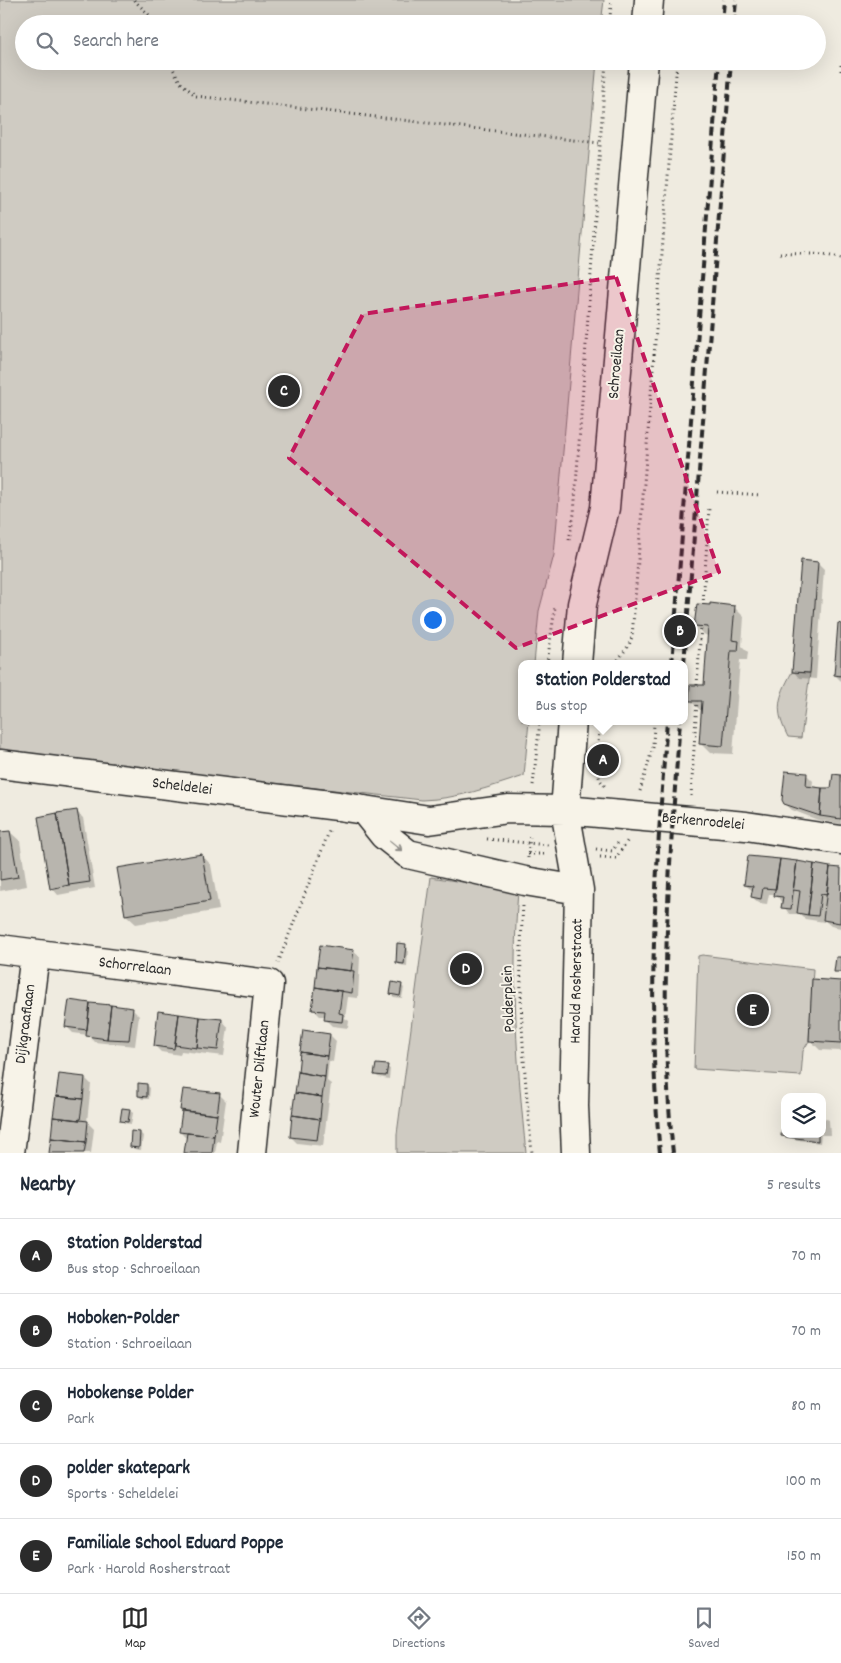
<!DOCTYPE html>
<meta charset="utf-8">
<style>
:root{--surface:#fff;--page:#f2f2f3;--text:#1f2937;--muted:#747a83;--line:#e0e1e3;--accent:#2b2b2b}
body{margin:0;font-family:Dekko,sans-serif;background:var(--page);color:var(--text)}
.controls{position:absolute;right:15px;bottom:15px;display:grid;overflow:hidden;border-radius:10px;box-shadow:0 5px 20px #0002}
.controls button{width:45px;height:45px;display:grid;place-items:center;padding:0;border:0;border-bottom:1px solid var(--line);background:var(--surface);color:var(--text);font:25px sans-serif}
.you{position:absolute;left:432px;top:619px;width:18px;height:18px;margin:-12px;border:4px solid #fff;border-radius:50%;background:#1a73e8;box-shadow:0 0 0 8px #1a73e833}
.badge{display:grid;place-items:center;width:32px;height:32px;border-radius:50%;background:var(--accent);color:#fff;font-size:16px;font-weight:700}
.pin{position:absolute;translate:-50% -50%;border:2px solid #fff;box-shadow:0 1px 5px #0006}
.popup{position:absolute;left:518px;top:660px;width:170px;height:65px;box-sizing:border-box;display:grid;place-content:center;border-radius:10px;background:var(--surface);filter:drop-shadow(0 1px 4px #0005);font-size:16px;white-space:nowrap;color:var(--muted)}
.popup b{font-size:19px;color:var(--text)}
.popup::after{content:'';position:absolute;left:50%;top:100%;margin-left:-10px;border:10px solid transparent;border-top-color:var(--surface)}
.list{margin:0;padding:0;list-style:none}
h2{display:flex;justify-content:space-between;align-items:center;height:65px;margin:0;padding:0 20px;font-size:21px}
h2 small{font-size:16px;font-weight:400;color:var(--muted)}
.list li{display:grid;grid-template-columns:32px 1fr auto;gap:15px;align-items:center;box-sizing:border-box;height:75px;padding:0 20px;border-top:1px solid var(--line)}
.list b{display:block;font-size:19px;white-space:nowrap}
.list p{margin:0;font-size:16px;white-space:nowrap;color:var(--muted)}
.list em{font-size:16px;font-style:normal;color:var(--muted)}
.icon{flex:none;width:28px;height:28px;fill:none;stroke:currentColor;stroke-width:2;stroke-linecap:round;stroke-linejoin:round}
.map{position:relative;flex:none;width:841px;height:1153px;overflow:hidden}
.search{position:absolute;background:var(--surface);box-shadow:0 5px 20px #0002;left:15px;right:15px;top:15px;height:55px;display:flex;align-items:center;gap:12px;box-sizing:border-box;padding:0 18px;border-radius:28px;color:var(--muted);font-size:19px}
.sheet{height:440px;background:var(--surface)}
nav{display:flex;justify-content:space-around;align-items:center;box-sizing:border-box;height:70px;border-top:1px solid var(--line);background:var(--surface);font-size:14px;color:var(--muted)}
nav a{display:grid;justify-items:center;gap:2px}
nav .on{color:var(--accent)}
.map>svg:first-child{display:block}
.green{fill:#cfcbc2;stroke:#7d7b76}
.shadow{fill:#0003}
.building{fill:#b8b5ae;stroke:#2b2b2b}
.lines{fill:none;stroke-linecap:round;stroke-linejoin:round}
.minor-casing{stroke:#2b2b2b;stroke-width:31}
.path{stroke:#2b2b2b;stroke-width:3;stroke-dasharray:1 4;stroke-linecap:butt}
.minor{stroke:#f7f3e8;stroke-width:28}
.rail{stroke:#2b2b2b;stroke-width:4;stroke-dasharray:8 4;stroke-linecap:butt}
.oneway{stroke:#918f8a}
.marked{fill:#c2185b;fill-opacity:0.2;stroke:#c2185b;stroke-width:4;stroke-dasharray:10 6;stroke-linejoin:round}
.labels{text-anchor:middle;dominant-baseline:central;stroke-width:4;stroke-linejoin:round;paint-order:stroke}
.street-label{font-size:16px;fill:#2b2b2b;stroke:#f7f3e8}
</style>
<div class="map">
<svg width="841" height="1153" viewBox="0 0 841 1153">
<rect width="100%" height="100%" fill="#efebe0"/>
<filter id="ink" filterUnits="userSpaceOnUse"><feTurbulence type="fractalNoise" baseFrequency=".02" numOctaves="2"/><feDisplacementMap in="SourceGraphic" scale="10" xChannelSelector="R" yChannelSelector="G"/><feConvolveMatrix kernelMatrix="1 2 1 2 8 2 1 2 1" color-interpolation-filters="sRGB"/></filter>
<g filter="url(#ink)">
<path class="green" d="M 0,0 L 604,0 L 601,24 L 24,24 L 24,61 L 597,61 L 554,555 L 539,611 L 534,664 L 522,664 L 522,721 L 529,721 L 524,776 C 490,787 457,799 422,800 L 0,752 Z
M 792,672 L 810,673 L 801,738 L 788,737 C 774,709 778,698 792,672 Z
M 431,877 L 518,891 C 511,979 517,1066 526,1153 L 397,1153 L 397,1134 Z
M 702,955 L 813,969 L 809,1041 L 803,1051 L 801,1076 L 694,1069 L 698,956 Z"/>
<path class="shadow" d="M 818,563 L 824,569 L 816,679 L 799,678 L 793,671 Z
M 734,607 L 744,617 L 742,646 L 748,652 L 747,660 L 740,660 L 733,754 L 710,753 L 700,743 L 703,710 L 700,710 L 690,700 L 705,687 L 709,636 L 705,635 L 696,626 Z
M 841,625 L 841,681 L 835,675 Z
M 806,774 L 813,781 L 812,788 L 833,789 L 841,776 L 841,824 L 818,820 L 792,810 L 785,804 Z
M 77,812 L 83,818 L 95,888 L 58,895 L 52,888 Z
M 10,832 L 20,841 L 27,886 L 0,891 L 0,834 Z
M 202,855 L 211,865 L 219,910 L 136,924 L 126,915 Z
M 749,857 L 841,871 L 841,928 L 831,926 L 824,920 L 824,922 L 805,919 L 797,911 L 797,914 L 789,914 L 776,894 L 769,894 L 767,904 L 759,903 L 752,897 L 753,891 L 745,885 Z
M 405,945 L 408,948 L 407,966 L 400,965 L 397,963 Z
M 353,951 L 360,957 L 358,998 L 348,997 L 345,1018 L 349,1021 L 348,1028 L 332,1026 L 326,1020 L 326,1016 L 320,1016 L 313,1009 Z
M 841,983 L 841,1051 L 820,1050 L 810,1040 Z
M 401,985 L 404,988 L 402,998 L 394,997 L 391,994 Z
M 133,1010 L 139,1016 L 135,1046 L 94,1042 L 88,1035 L 73,1033 L 67,1027 Z
M 159,1013 L 222,1020 L 228,1027 L 224,1056 L 181,1051 L 180,1055 L 161,1052 L 155,1046 Z
M 330,1035 L 336,1041 L 333,1062 L 329,1061 L 327,1081 L 331,1084 L 323,1146 L 297,1143 L 291,1137 Z
M 387,1067 L 390,1069 L 389,1079 L 378,1077 L 376,1075 Z
M 60,1075 L 85,1078 L 91,1084 L 87,1122 L 94,1129 L 91,1153 L 50,1153 Z
M 147,1085 L 150,1088 L 149,1099 L 142,1099 L 139,1096 Z
M 184,1090 L 219,1094 L 226,1101 L 220,1142 L 217,1141 L 215,1153 L 186,1153 L 187,1139 L 180,1132 Z
M 130,1110 L 133,1113 L 131,1124 L 124,1123 L 121,1120 Z
M 822,1117 L 829,1120 L 830,1135 L 821,1135 L 820,1143 L 785,1138 L 782,1135 L 822,1134 Z
M 133,1132 L 140,1133 L 143,1136 L 141,1150 L 134,1149 L 131,1146 Z"/>
<path class="building" d="M 801,560 L 818,562 L 810,673 L 792,672 Z
M 710,603 L 735,606 L 732,640 L 739,641 L 738,651 L 731,651 L 723,746 L 699,744 L 702,701 L 689,701 L 690,685 L 704,685 L 708,627 L 694,626 L 697,604 L 710,605 Z
M 838,623 L 841,624 L 841,676 L 834,675 Z
M 785,771 L 807,773 L 806,786 L 822,788 L 820,816 L 784,804 L 782,800 Z
M 833,774 L 841,775 L 841,819 L 820,816 L 822,788 L 831,788 Z
M 77,810 L 90,882 L 69,885 L 57,813 Z
M 57,813 L 69,885 L 50,889 L 38,817 Z
M 10,831 L 18,877 L 0,880 L 0,832 Z
M 202,854 L 210,901 L 125,915 L 117,868 Z
M 748,856 L 780,859 L 776,889 L 763,888 L 761,899 L 751,897 L 753,886 L 744,885 Z
M 780,859 L 797,861 L 791,909 L 781,908 L 783,897 L 774,896 Z
M 797,861 L 814,864 L 808,915 L 797,913 L 800,891 L 793,890 Z
M 814,864 L 830,867 L 827,895 L 821,894 L 818,916 L 808,915 Z
M 830,867 L 841,868 L 840,923 L 823,920 Z
M 397,943 L 406,944 L 404,964 L 396,963 Z
M 320,945 L 354,950 L 351,971 L 317,967 Z
M 836,957 L 841,957 L 841,972 L 834,972 Z
M 317,967 L 354,971 L 352,993 L 315,987 Z
M 812,979 L 841,981 L 841,1043 L 809,1041 Z
M 392,982 L 402,984 L 400,996 L 390,994 Z
M 315,987 L 342,991 L 339,1013 L 343,1014 L 342,1022 L 324,1020 L 325,1011 L 312,1010 Z
M 69,1000 L 90,1003 L 87,1030 L 65,1027 Z
M 90,1003 L 111,1005 L 107,1039 L 86,1036 Z
M 111,1005 L 133,1008 L 129,1040 L 107,1039 Z
M 158,1011 L 179,1014 L 174,1049 L 154,1046 Z
M 179,1014 L 200,1017 L 197,1048 L 175,1045 Z
M 200,1017 L 222,1019 L 218,1050 L 197,1048 Z
M 303,1030 L 330,1034 L 327,1056 L 300,1052 Z
M 300,1052 L 327,1056 L 325,1077 L 298,1072 Z
M 376,1064 L 388,1065 L 386,1076 L 374,1075 Z
M 298,1072 L 325,1077 L 322,1097 L 295,1093 Z
M 59,1074 L 85,1077 L 83,1099 L 56,1096 Z
M 138,1083 L 147,1084 L 147,1097 L 138,1096 Z
M 183,1089 L 220,1093 L 217,1115 L 180,1110 Z
M 295,1093 L 322,1097 L 320,1119 L 292,1115 Z
M 56,1096 L 83,1099 L 80,1120 L 53,1117 Z
M 122,1108 L 130,1109 L 128,1122 L 120,1121 Z
M 182,1111 L 217,1115 L 214,1136 L 179,1132 Z
M 292,1115 L 320,1119 L 317,1140 L 290,1137 Z
M 53,1117 L 88,1121 L 86,1142 L 51,1138 Z
M 782,1126 L 785,1126 L 785,1134 L 818,1134 L 818,1141 L 781,1136 Z
M 131,1131 L 140,1132 L 139,1148 L 130,1147 Z
M 187,1133 L 214,1136 L 212,1153 L 184,1153 Z
M 51,1138 L 86,1142 L 84,1153 L 49,1153 Z"/>
<g class="lines">
<g class="minor-casing">
<path id="minor" d="M 647,24 L 649,0
M 577,664 L 582,604 L 605,508 L 644,61
M 572,721 L 565,810 L 579,890 L 574,1106 L 576,1153
M 0,764 L 338,806 L 429,820 L 508,809 L 565,810 L 746,826 L 841,840
M 364,810 L 384,835 L 408,854 L 525,881 L 579,890
M 0,949 L 269,984 L 252,1153
M 10,1153 L 35,954"/>
</g>
<path class="path" d="M 134,0 L 150,16 L 153,24
M 609,24 L 612,0
M 169,61 L 180,82 L 196,96 L 599,143
M 841,65 L 841,73
M 780,253 C 799,255 824,252 841,259
M 717,492 L 761,495
M 569,540 L 574,514 L 606,61
M 703,605 L 709,508
M 547,664 L 555,607
M 615,664 L 629,645 L 632,637 L 677,61
M 697,685 L 701,627
M 592,766 L 596,766 L 600,780 L 606,788
M 596,766 L 600,721
M 533,785 L 540,721
M 640,791 L 653,747 L 654,721
M 691,796 L 697,701
M 487,839 L 548,845
M 596,849 L 612,851 L 620,840
M 528,854 L 547,854
M 600,857 L 616,858 L 628,840
M 528,858 L 530,834
M 523,906 C 517,988 524,1071 532,1153
M 278,963 L 330,829"/>
<use href="#minor" class="minor"/>
<path class="rail" d="M 722,24 L 724,0
M 734,24 L 736,0
M 672,664 L 719,61
M 684,664 L 731,61
M 660,1153 C 646,1009 656,865 667,721
M 673,1153 C 658,1009 669,865 680,721"/>
</g>
<defs><path id="oneway-shaft" d="M-6 0H5M1.5-3L5.5 0L1.5 3" fill="none" stroke-width="1.6" stroke-linecap="round" stroke-linejoin="round" transform="scale(1.25)"/></defs>
<use class="oneway" href="#oneway-shaft" transform="translate(396 846) rotate(39)"/>
</g>
<path class="marked" d="M 616,277 L 719,572 L 516,648 L 289,458 L 363,314 Z"/>
<g class="labels">
<g class="street-label">
<text transform="translate(617 364) rotate(-85)">Schroeilaan</text>
<text transform="translate(182 787) rotate(7)">Scheldelei</text>
<text transform="translate(703 822) rotate(5)">Berkenrodelei</text>
<text transform="translate(135 967) rotate(7)">Schorrelaan</text>
<text transform="translate(577 981) rotate(-89)">Harold Rosherstraat</text>
<text transform="translate(509 999) rotate(-92)">Polderplein</text>
<text transform="translate(26 1024) rotate(-83)">Dijkgraaflaan</text>
<text transform="translate(260 1069) rotate(-84)">Wouter Dilftlaan</text>
</g>
</g>
</svg>
<div class="controls">
<button><svg class="icon" aria-label="layers" viewBox="0 0 24 24"><path d="M12 4l9 5-9 5-9-5zM3 14l9 5 9-5"/></svg></button>
</div>
<div class="you"></div>
<div class="pin badge" style="left:603px;top:760px">A</div>
<div class="popup"><b>Station Polderstad</b>Bus stop</div>
<div class="pin badge" style="left:680px;top:631px">B</div>
<div class="pin badge" style="left:284px;top:391px">C</div>
<div class="pin badge" style="left:466px;top:969px">D</div>
<div class="pin badge" style="left:753px;top:1010px">E</div>
<div class="search"><svg class="icon" aria-label="search" viewBox="0 0 24 24"><circle cx="10" cy="10" r="6"/><path d="M15 15l6 6"/></svg>Search here</div>
</div>
<section class="sheet">
<h2>Nearby<small>5 results</small></h2>
<ul class="list">
<li><span class="badge">A</span><div><b>Station Polderstad</b><p>Bus stop · Schroeilaan</p></div><em>70 m</em></li>
<li><span class="badge">B</span><div><b>Hoboken-Polder</b><p>Station · Schroeilaan</p></div><em>70 m</em></li>
<li><span class="badge">C</span><div><b>Hobokense Polder</b><p>Park</p></div><em>80 m</em></li>
<li><span class="badge">D</span><div><b>polder skatepark</b><p>Sports · Scheldelei</p></div><em>100 m</em></li>
<li><span class="badge">E</span><div><b>Familiale School Eduard Poppe</b><p>Park · Harold Rosherstraat</p></div><em>150 m</em></li>
</ul>
</section>
<nav>
<a class="on"><svg class="icon" aria-label="map" viewBox="0 0 24 24"><path d="M3 6l6-2 6 2 6-2v14l-6 2-6-2-6 2zM9 4v14M15 6v14"/></svg>Map</a>
<a><svg class="icon" aria-label="directions" viewBox="0 0 24 24"><path d="M12 3l9 9-9 9-9-9zM9 14v-3h6M13 9l2 2-2 2"/></svg>Directions</a>
<a><svg class="icon" aria-label="saved" viewBox="0 0 24 24"><path d="M7 4h10v16l-5-4-5 4z"/></svg>Saved</a>
</nav>
